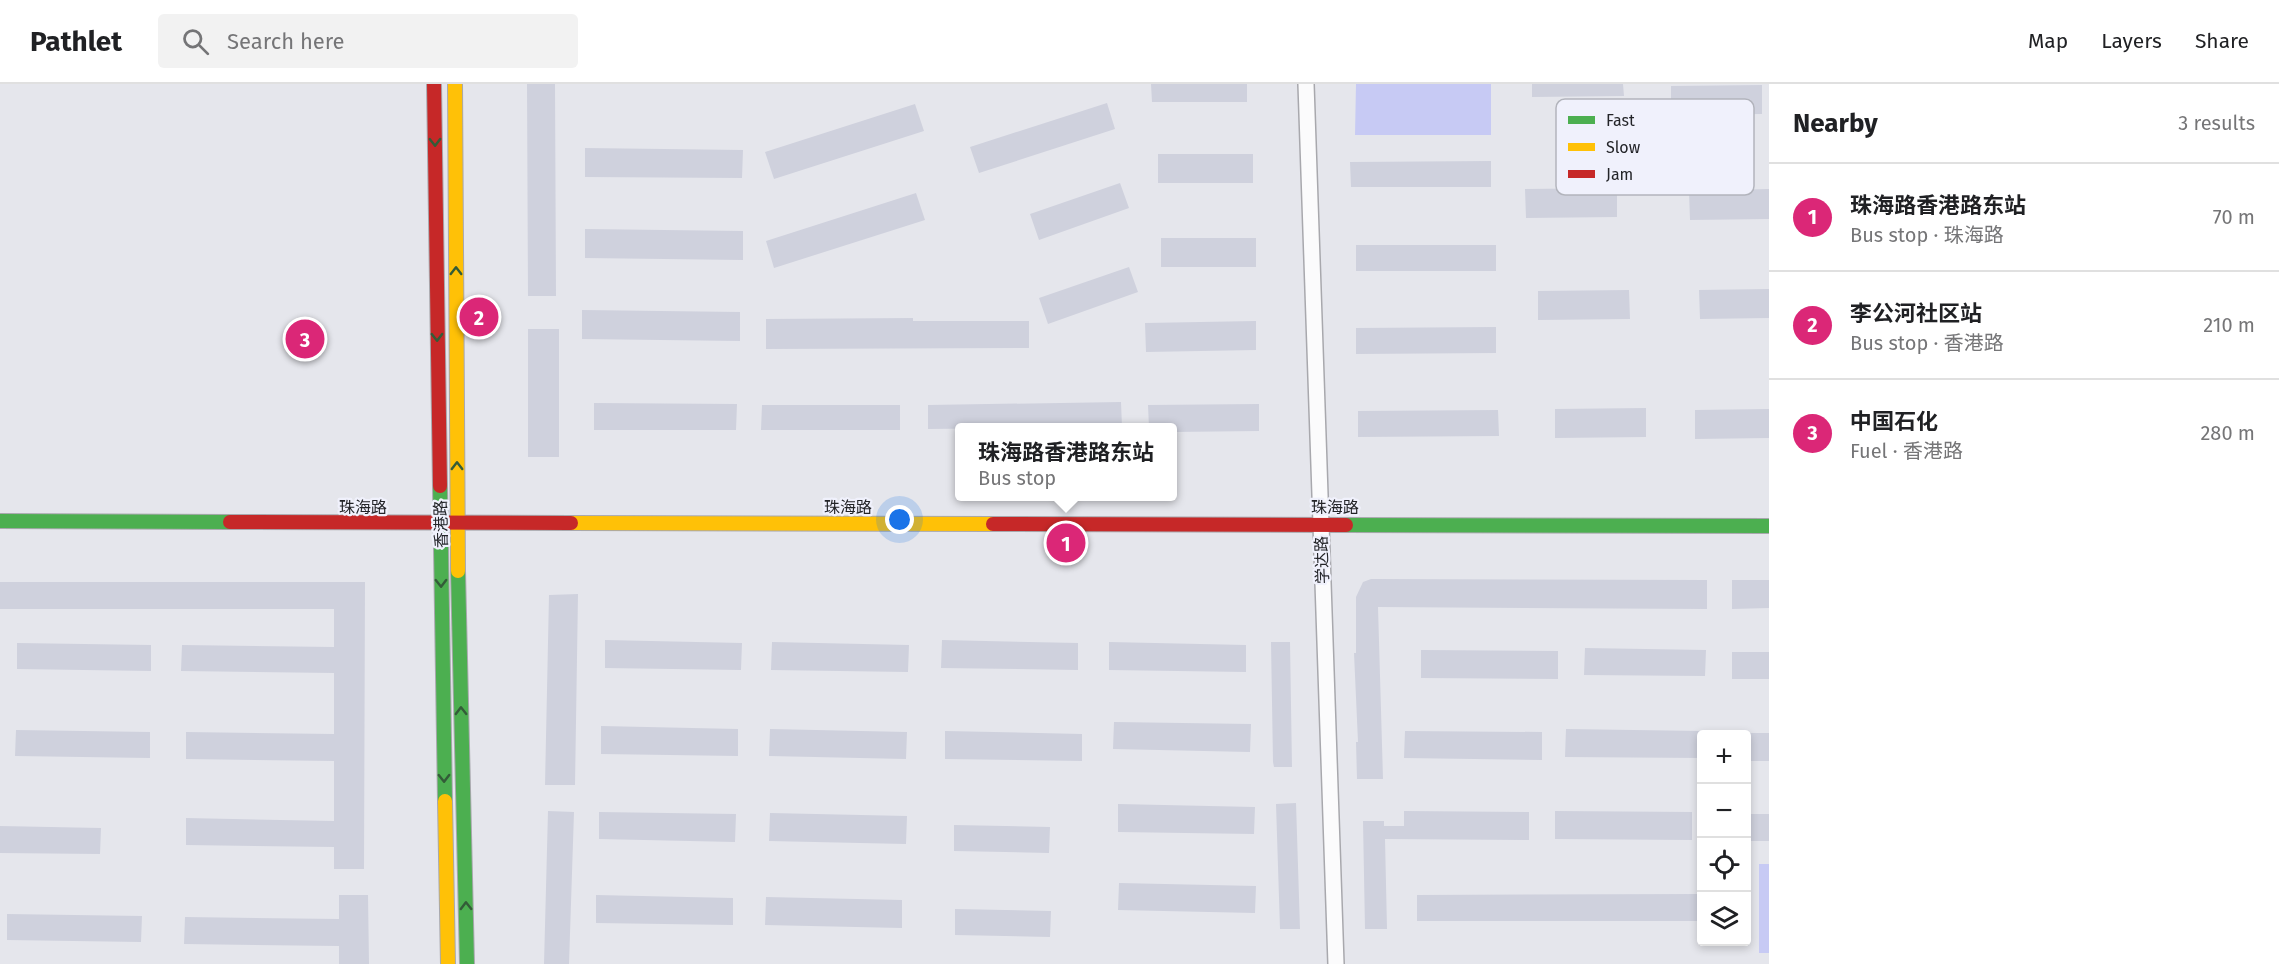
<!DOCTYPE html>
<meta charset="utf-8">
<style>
:root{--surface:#fff;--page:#f2f2f2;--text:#202124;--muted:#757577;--line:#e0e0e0;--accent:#db2777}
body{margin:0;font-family:"Fira Sans","Noto Sans SC",sans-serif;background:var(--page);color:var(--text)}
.controls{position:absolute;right:18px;bottom:18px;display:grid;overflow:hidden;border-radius:6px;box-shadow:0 3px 9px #0003}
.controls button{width:54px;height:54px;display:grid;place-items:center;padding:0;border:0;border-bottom:2px solid var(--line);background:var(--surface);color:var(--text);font:30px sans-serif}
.you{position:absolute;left:900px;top:436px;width:21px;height:21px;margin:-15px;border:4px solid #fff;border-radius:50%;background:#1a73e8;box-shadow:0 0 0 9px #1a73e833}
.badge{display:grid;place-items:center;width:39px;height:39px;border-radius:50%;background:var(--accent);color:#fff;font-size:20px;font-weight:700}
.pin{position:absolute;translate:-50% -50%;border:3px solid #fff;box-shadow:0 2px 6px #0006}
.popup{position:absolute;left:955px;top:339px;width:222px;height:78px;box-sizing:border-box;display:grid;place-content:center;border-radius:6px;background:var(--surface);filter:drop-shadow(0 2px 4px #0005);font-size:20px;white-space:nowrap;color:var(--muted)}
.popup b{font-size:22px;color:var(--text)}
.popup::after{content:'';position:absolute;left:50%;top:100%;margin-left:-12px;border:12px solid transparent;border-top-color:var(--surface)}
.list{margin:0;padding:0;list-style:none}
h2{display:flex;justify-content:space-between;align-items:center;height:78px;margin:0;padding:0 24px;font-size:26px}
h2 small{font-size:20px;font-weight:400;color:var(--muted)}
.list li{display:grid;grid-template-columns:39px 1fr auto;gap:18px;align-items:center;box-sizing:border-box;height:108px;padding:0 24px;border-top:2px solid var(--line)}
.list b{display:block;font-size:22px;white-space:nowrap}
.list p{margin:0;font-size:20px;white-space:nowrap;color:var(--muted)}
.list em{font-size:20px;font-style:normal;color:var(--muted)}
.icon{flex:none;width:33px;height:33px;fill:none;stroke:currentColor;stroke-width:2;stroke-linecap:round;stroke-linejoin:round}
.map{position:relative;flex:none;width:1769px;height:880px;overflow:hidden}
header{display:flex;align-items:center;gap:36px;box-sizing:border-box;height:84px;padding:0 30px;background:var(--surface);border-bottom:2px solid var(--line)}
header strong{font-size:28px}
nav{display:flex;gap:33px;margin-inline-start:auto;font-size:21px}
.search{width:420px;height:54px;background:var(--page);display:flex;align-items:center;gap:15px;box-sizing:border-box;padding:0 21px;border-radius:6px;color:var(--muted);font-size:22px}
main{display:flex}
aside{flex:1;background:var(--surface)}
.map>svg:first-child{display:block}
.green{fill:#c7caf4}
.building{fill:#cfd1dd}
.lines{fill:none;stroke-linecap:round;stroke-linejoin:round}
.street-casing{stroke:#a8a8ad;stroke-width:18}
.fast-casing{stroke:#a8a8ad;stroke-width:16}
.slow-casing{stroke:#a8a8ad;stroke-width:16}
.jam-casing{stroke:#a8a8ad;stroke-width:16}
.street{stroke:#fbfbfc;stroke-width:15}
.fast{stroke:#4caf50;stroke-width:14}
.slow{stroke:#ffc107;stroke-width:14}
.jam{stroke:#c62828;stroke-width:14}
.oneway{stroke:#335c38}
.labels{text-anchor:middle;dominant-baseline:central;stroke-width:4.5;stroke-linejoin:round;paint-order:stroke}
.street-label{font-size:16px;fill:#232428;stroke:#f0f1fc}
.key{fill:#f0f1fc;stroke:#b2b4bc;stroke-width:1.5}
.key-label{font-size:16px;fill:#232428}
</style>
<header>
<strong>Pathlet</strong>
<div class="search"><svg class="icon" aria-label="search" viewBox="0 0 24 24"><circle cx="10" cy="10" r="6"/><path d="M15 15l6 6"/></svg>Search here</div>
<nav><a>Map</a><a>Layers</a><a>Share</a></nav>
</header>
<main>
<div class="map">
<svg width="1769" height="880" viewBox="0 0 1769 880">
<rect width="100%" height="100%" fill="#e5e6ec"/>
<path class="green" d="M 1356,0 L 1491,0 L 1491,51 L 1355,51 Z
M 1759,780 L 1769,780 L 1769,869 L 1759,869 Z"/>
<path class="building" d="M 527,0 L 555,0 L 556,212 L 528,212 Z
M 1151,0 L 1247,0 L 1247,18 L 1152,18 Z
M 1532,0 L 1623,0 L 1624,12 L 1532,13 Z
M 1762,1 L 1762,30 L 1671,31 L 1671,2 Z
M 1107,19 L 1115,45 L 979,89 L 970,63 Z
M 915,20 L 924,47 L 774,95 L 765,68 Z
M 585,64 L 743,66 L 742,94 L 585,93 Z
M 1158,70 L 1253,70 L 1253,99 L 1158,99 Z
M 1491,77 L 1491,103 L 1351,103 L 1350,78 Z
M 1120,99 L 1129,124 L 1039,156 L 1030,130 Z
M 1617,104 L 1617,133 L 1526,134 L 1525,105 Z
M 1769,105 L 1769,135 L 1690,136 L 1689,107 Z
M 916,109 L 925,136 L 774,184 L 766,157 Z
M 585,145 L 743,147 L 743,176 L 585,174 Z
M 1161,154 L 1256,154 L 1256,183 L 1161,183 Z
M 1356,161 L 1496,161 L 1496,187 L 1356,187 Z
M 1129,183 L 1138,208 L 1048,240 L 1039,214 Z
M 1769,205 L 1769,234 L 1700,235 L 1699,206 Z
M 1629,206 L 1630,235 L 1538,236 L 1538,207 Z
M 582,226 L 740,228 L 740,257 L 582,255 Z
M 913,234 L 913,237 L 1029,237 L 1029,264 L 766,265 L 766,235 Z
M 1256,237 L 1256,266 L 1146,268 L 1145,239 Z
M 1496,243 L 1496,269 L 1356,270 L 1356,244 Z
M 528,245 L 559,245 L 559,373 L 528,373 Z
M 1121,318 L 1122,343 L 928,345 L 928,321 Z
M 594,319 L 737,320 L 736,346 L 594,346 Z
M 1259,320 L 1259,347 L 1173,348 L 1173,344 L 1149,344 L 1148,321 Z
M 762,321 L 900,321 L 900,346 L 761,346 Z
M 1646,324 L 1646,353 L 1555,354 L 1555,325 Z
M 1769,325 L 1769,354 L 1695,355 L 1695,326 Z
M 1498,326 L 1499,352 L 1358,353 L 1358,327 Z
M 1371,495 L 1707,496 L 1707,525 L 1378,523 L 1383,695 L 1357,695 L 1356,658 L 1358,658 L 1354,569 L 1356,569 L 1356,513 L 1363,498 Z
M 1732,496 L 1769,496 L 1769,524 L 1732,525 Z
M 0,498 L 365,498 L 364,785 L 334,785 L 334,763 L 186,761 L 186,734 L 334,737 L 334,677 L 186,675 L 186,648 L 334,650 L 334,589 L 181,587 L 182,561 L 334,563 L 334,525 L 0,525 Z
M 578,510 L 575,701 L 545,701 L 549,511 Z
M 605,556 L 742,559 L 741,586 L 605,584 Z
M 942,556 L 1078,559 L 1078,586 L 941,584 Z
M 772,558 L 909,561 L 908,588 L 771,586 Z
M 1109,558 L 1246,561 L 1246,588 L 1109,586 Z
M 1271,558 L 1290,558 L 1292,683 L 1274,683 L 1273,678 Z
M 17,559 L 151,561 L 151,587 L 17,585 Z
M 1585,564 L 1706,566 L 1705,592 L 1584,591 Z
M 1421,566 L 1558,567 L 1558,595 L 1421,594 Z
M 1732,568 L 1769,568 L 1769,595 L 1732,595 Z
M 1114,638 L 1251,640 L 1250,668 L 1113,665 Z
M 601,642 L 738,645 L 738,672 L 601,670 Z
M 770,645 L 907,648 L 906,675 L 769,672 Z
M 1566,645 L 1701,647 L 1701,674 L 1565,673 Z
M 16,646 L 150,648 L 150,674 L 15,672 Z
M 945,647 L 1082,650 L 1082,677 L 945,675 Z
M 1405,647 L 1542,648 L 1542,676 L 1404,674 Z
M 1746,649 L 1769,649 L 1769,677 L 1746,677 Z
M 1296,719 L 1300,845 L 1280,845 L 1276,720 Z
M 1118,720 L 1255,723 L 1254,750 L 1118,748 Z
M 548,727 L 574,728 L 569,880 L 544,880 Z
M 1404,727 L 1529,728 L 1529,756 L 1385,755 L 1387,845 L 1365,845 L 1363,737 L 1384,737 L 1384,742 L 1404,742 Z
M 1555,727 L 1692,728 L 1692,756 L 1555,755 Z
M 599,728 L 736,730 L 735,758 L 599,755 Z
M 770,729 L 907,732 L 906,760 L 769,757 Z
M 1746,730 L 1769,730 L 1769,757 L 1746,757 Z
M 954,741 L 1050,743 L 1049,769 L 954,767 Z
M 0,742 L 101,744 L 100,770 L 0,769 Z
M 1119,799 L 1256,802 L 1255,829 L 1118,826 Z
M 1701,810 L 1701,837 L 1417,837 L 1417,811 Z
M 339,811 L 368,811 L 369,880 L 339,880 L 339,862 L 184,860 L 185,833 L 339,835 Z
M 596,811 L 733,814 L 733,841 L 596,839 Z
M 766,813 L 902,816 L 902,844 L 765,841 Z
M 955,825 L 1051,827 L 1050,853 L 955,851 Z
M 7,830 L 142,832 L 141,858 L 7,856 Z"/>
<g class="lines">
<g class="street-casing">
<path id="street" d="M 1306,0 L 1336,880"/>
</g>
<g class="fast-casing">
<path id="fast" d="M 440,402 L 445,717
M 0,437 L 230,438
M 1346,441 L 1769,442
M 458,487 L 467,880"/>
</g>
<g class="slow-casing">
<path id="slow" d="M 455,0 L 458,487
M 571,439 L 993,440
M 445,717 L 448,880"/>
</g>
<g class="jam-casing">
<path id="jam" d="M 434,0 L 440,402
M 230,438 L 571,439
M 993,440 L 1346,441"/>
</g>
<use href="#street" class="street"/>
<use href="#fast" class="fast"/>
<use href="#slow" class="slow"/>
<use href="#jam" class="jam"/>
</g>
<defs><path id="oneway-chevron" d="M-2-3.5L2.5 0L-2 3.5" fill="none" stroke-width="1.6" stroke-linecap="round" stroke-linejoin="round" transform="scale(1.5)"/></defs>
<g class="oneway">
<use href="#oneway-chevron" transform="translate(435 58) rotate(89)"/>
<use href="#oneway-chevron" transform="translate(456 187) rotate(-90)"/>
<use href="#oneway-chevron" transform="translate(437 253) rotate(89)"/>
<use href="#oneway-chevron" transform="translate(457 382) rotate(-90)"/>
<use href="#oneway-chevron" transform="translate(441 499) rotate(89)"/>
<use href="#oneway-chevron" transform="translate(461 627) rotate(-91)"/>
<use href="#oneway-chevron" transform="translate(444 694) rotate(89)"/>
<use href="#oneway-chevron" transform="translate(466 822) rotate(-91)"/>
</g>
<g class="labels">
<g class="street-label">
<text x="363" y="423">珠海路</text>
<text x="848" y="423">珠海路</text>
<text x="1335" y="423">珠海路</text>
<text transform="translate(441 440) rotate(-91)">香港路</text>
<text transform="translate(1322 476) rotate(-92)">学达路</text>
</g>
</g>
<rect x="1556" y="15" width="198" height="96" rx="9" class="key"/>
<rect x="1568" y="32" width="27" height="8" fill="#4caf50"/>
<rect x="1568" y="59" width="27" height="8" fill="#ffc107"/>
<rect x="1568" y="86" width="27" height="8" fill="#c62828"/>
<g class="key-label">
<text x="1606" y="42">Fast</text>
<text x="1606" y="69">Slow</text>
<text x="1606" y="96">Jam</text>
</g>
</svg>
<div class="controls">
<button>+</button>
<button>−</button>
<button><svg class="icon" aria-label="locate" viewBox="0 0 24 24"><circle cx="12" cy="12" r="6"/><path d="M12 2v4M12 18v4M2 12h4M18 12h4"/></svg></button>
<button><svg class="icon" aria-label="layers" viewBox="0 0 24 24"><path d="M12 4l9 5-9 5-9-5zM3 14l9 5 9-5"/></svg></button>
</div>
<div class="you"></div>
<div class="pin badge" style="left:1066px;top:459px">1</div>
<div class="popup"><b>珠海路香港路东站</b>Bus stop</div>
<div class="pin badge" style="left:479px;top:233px">2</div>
<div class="pin badge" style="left:305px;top:255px">3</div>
</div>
<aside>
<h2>Nearby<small>3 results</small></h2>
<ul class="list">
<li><span class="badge">1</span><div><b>珠海路香港路东站</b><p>Bus stop · 珠海路</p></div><em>70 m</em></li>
<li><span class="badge">2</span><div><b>李公河社区站</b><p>Bus stop · 香港路</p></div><em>210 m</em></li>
<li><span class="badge">3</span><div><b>中国石化</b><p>Fuel · 香港路</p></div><em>280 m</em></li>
</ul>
</aside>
</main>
